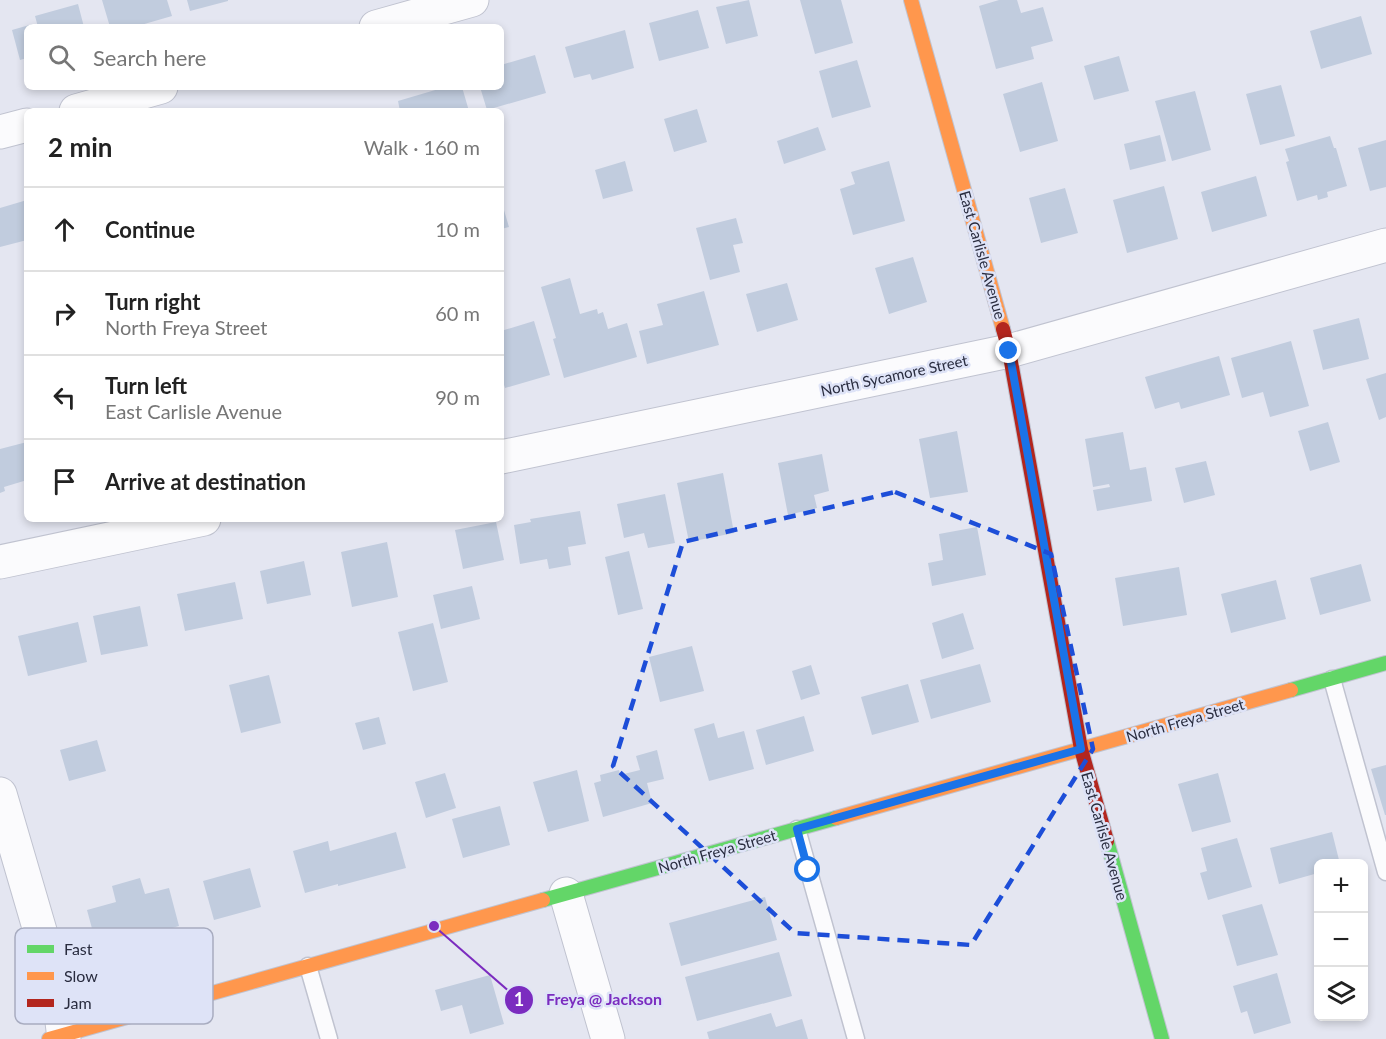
<!DOCTYPE html>
<meta charset="utf-8">
<style>
:root{--surface:#fff;--page:#f2f2f2;--text:#222;--muted:#767676;--line:#e0e0e0}
body{margin:0;font-family:Lato,sans-serif;background:var(--page);color:var(--text)}
.controls{position:absolute;right:18px;bottom:18px;display:grid;overflow:hidden;border-radius:9px;box-shadow:0 3px 9px #0003}
.controls button{width:54px;height:54px;display:grid;place-items:center;padding:0;border:0;border-bottom:2px solid var(--line);background:var(--surface);color:var(--text);font:30px sans-serif}
.stop{position:absolute;width:18px;height:18px;margin:-14px;border:4px solid #1a73e8;border-radius:50%;background:#fff}
.stop.end{background:#1a73e8;border-color:#fff;box-shadow:0 2px 6px #0008}
.list{margin:0;padding:0;list-style:none}
h2{display:flex;justify-content:space-between;align-items:center;height:78px;margin:0;padding:0 24px;font-size:26px}
h2 small{font-size:20px;font-weight:400;color:var(--muted)}
.list li{display:grid;grid-template-columns:39px 1fr auto;gap:18px;align-items:center;box-sizing:border-box;height:84px;padding:0 24px;border-top:2px solid var(--line)}
.list b{display:block;font-size:22px;white-space:nowrap}
.list p{margin:0;font-size:20px;white-space:nowrap;color:var(--muted)}
.list em{font-size:20px;font-style:normal;color:var(--muted)}
.icon{flex:none;width:33px;height:33px;fill:none;stroke:currentColor;stroke-width:2;stroke-linecap:round;stroke-linejoin:round}
.map{position:relative;flex:none;width:1386px;height:1039px;overflow:hidden}
.search{position:absolute;background:var(--surface);box-shadow:0 3px 9px #0003;left:24px;top:24px;width:480px;height:66px;display:flex;align-items:center;gap:15px;box-sizing:border-box;padding:0 21px;border-radius:9px;color:var(--muted);font-size:22px}
.panel{position:absolute;background:var(--surface);box-shadow:0 3px 9px #0003;left:24px;top:108px;width:480px;height:414px;border-radius:9px}
.map>svg:first-child{display:block}
.building{fill:#c1ccde}
.lines{fill:none;stroke-linecap:round;stroke-linejoin:round}
.lane-casing{stroke:#c0c3d0;stroke-width:19}
.street-casing{stroke:#c0c3d0;stroke-width:35}
.fast-casing{stroke:#c0c3d0;stroke-width:16}
.slow-casing{stroke:#c0c3d0;stroke-width:16}
.jam-casing{stroke:#c0c3d0;stroke-width:16}
.lane{stroke:#fbfbfd;stroke-width:16}
.street{stroke:#fbfbfd;stroke-width:33}
.fast{stroke:#63d668;stroke-width:14}
.slow{stroke:#ff974d;stroke-width:14}
.jam{stroke:#b3261e;stroke-width:14}
.route{stroke:#1a73e8;stroke-width:8}
.marked{fill:none;stroke:#1d4ed8;stroke-width:4.5;stroke-dasharray:12 8;stroke-linejoin:round}
.labels{text-anchor:middle;dominant-baseline:central;stroke-width:5;stroke-linejoin:round;paint-order:stroke}
.street-label{font-size:15px;fill:#292c3f;stroke:#dee3f7}
.key{fill:#dee3f7;stroke:#a8acc0;stroke-width:1.5}
.key-label{font-size:16px;fill:#292c3f}
.leader{fill:none;stroke:#7b2cbf;stroke-width:2}
.callout-dot{fill:#7b2cbf;stroke:#dee3f7;stroke-width:2}
.mark-label{font-size:18px;text-anchor:middle;font-weight:bold;fill:#fff}
.callout-label{font-size:16px;text-anchor:middle;font-weight:bold;fill:#7b2cbf;stroke:#dee3f7;stroke-width:5;stroke-linejoin:round;paint-order:stroke}
</style>
<div class="map">
<svg width="1386" height="1039" viewBox="0 0 1386 1039">
<rect width="100%" height="100%" fill="#e4e6f1"/>
<path class="building" d="M 102,0 L 167,0 L 172,16 L 134,27 L 110,27 Z
M 187,0 L 228,0 L 228,1 L 190,11 Z
M 749,0 L 758,36 L 726,44 L 716,7 Z
M 800,0 L 841,0 L 853,43 L 815,54 Z
M 999,0 L 1017,0 L 1021,13 L 1043,7 L 1053,41 L 1031,47 L 1034,59 L 996,69 L 979,6 Z
M 78,4 L 84,27 L 38,27 L 35,16 Z
M 698,10 L 709,48 L 659,61 L 649,23 Z
M 1361,16 L 1372,54 L 1321,69 L 1310,31 Z
M 33,24 L 33,27 L 27,27 L 27,58 L 20,60 L 12,30 Z
M 625,30 L 634,68 L 592,80 L 590,74 L 574,78 L 565,47 Z
M 535,55 L 546,93 L 487,110 L 480,87 L 501,87 L 501,65 Z
M 1119,56 L 1129,91 L 1094,100 L 1084,66 Z
M 857,60 L 871,107 L 832,118 L 819,71 Z
M 1042,82 L 1058,141 L 1020,152 L 1003,94 Z
M 1281,85 L 1295,136 L 1260,145 L 1246,94 Z
M 441,87 L 462,87 L 469,111 L 400,111 L 398,101 L 442,88 Z
M 1195,91 L 1211,150 L 1172,161 L 1155,101 Z
M 697,109 L 707,142 L 674,152 L 664,119 Z
M 818,127 L 826,150 L 784,164 L 777,141 Z
M 1160,135 L 1166,161 L 1130,170 L 1124,144 Z
M 1330,136 L 1334,148 L 1336,148 L 1347,186 L 1327,192 L 1328,197 L 1318,200 L 1317,195 L 1297,201 L 1286,162 L 1289,161 L 1285,149 Z
M 1386,140 L 1386,187 L 1370,191 L 1358,148 Z
M 625,161 L 633,191 L 603,199 L 595,170 Z
M 889,161 L 905,221 L 853,235 L 840,189 L 855,184 L 851,172 Z
M 1256,176 L 1267,216 L 1212,232 L 1201,192 Z
M 1164,186 L 1178,239 L 1127,253 L 1113,200 Z
M 1065,188 L 1078,233 L 1041,243 L 1029,198 Z
M 27,200 L 27,240 L 0,247 L 0,208 Z
M 501,200 L 509,227 L 501,229 Z
M 736,218 L 743,243 L 733,245 L 740,272 L 710,280 L 696,228 Z
M 913,257 L 927,302 L 889,314 L 875,268 Z
M 570,278 L 580,314 L 597,309 L 598,314 L 603,312 L 608,329 L 627,323 L 637,357 L 564,378 L 553,339 L 556,338 L 541,287 Z
M 787,283 L 798,320 L 757,332 L 746,294 Z
M 704,291 L 719,345 L 647,364 L 639,331 L 663,325 L 657,304 Z
M 1359,318 L 1369,359 L 1323,370 L 1313,330 Z
M 534,321 L 550,375 L 505,388 L 501,375 L 501,331 Z
M 1291,341 L 1309,406 L 1270,417 L 1263,392 L 1242,398 L 1231,358 Z
M 1219,356 L 1230,395 L 1181,409 L 1179,402 L 1155,409 L 1145,377 Z
M 1386,373 L 1386,417 L 1379,420 L 1366,379 Z
M 1328,422 L 1340,462 L 1310,471 L 1298,431 Z
M 957,431 L 968,492 L 930,498 L 919,439 Z
M 1123,432 L 1130,470 L 1146,467 L 1152,501 L 1097,511 L 1093,490 L 1110,487 L 1109,484 L 1093,487 L 1085,439 Z
M 27,442 L 27,480 L 4,487 L 5,491 L 0,493 L 0,449 Z
M 822,454 L 829,491 L 814,495 L 817,508 L 788,515 L 778,463 Z
M 1206,461 L 1215,495 L 1184,503 L 1175,468 Z
M 723,473 L 734,533 L 689,542 L 677,483 Z
M 665,494 L 675,543 L 648,548 L 644,533 L 624,538 L 617,504 Z
M 580,511 L 586,544 L 568,547 L 571,565 L 549,569 L 547,559 L 520,564 L 514,525 L 531,522 L 530,519 Z
M 496,522 L 504,560 L 463,569 L 455,530 Z
M 977,527 L 986,575 L 932,586 L 928,563 L 943,560 L 939,534 Z
M 387,542 L 398,597 L 352,607 L 341,552 Z
M 629,551 L 643,609 L 618,615 L 605,557 Z
M 304,561 L 311,595 L 267,604 L 260,571 Z
M 1361,564 L 1371,601 L 1320,615 L 1310,578 Z
M 1179,567 L 1187,615 L 1123,626 L 1115,578 Z
M 1276,580 L 1286,619 L 1231,633 L 1221,594 Z
M 235,582 L 243,619 L 185,631 L 177,594 Z
M 472,586 L 480,619 L 441,629 L 433,595 Z
M 140,606 L 148,646 L 101,655 L 93,616 Z
M 963,613 L 974,649 L 942,659 L 932,623 Z
M 78,622 L 87,662 L 28,676 L 18,636 Z
M 433,623 L 448,682 L 413,691 L 398,632 Z
M 692,646 L 704,691 L 660,702 L 649,657 Z
M 980,664 L 991,702 L 931,719 L 920,680 Z
M 811,665 L 820,694 L 801,700 L 792,671 Z
M 269,675 L 281,723 L 241,733 L 229,685 Z
M 908,684 L 919,722 L 872,735 L 861,697 Z
M 804,716 L 814,751 L 766,765 L 756,730 Z
M 379,717 L 386,744 L 363,750 L 355,723 Z
M 714,723 L 718,738 L 744,731 L 754,769 L 709,781 L 694,729 Z
M 97,740 L 106,771 L 69,781 L 60,750 Z
M 657,750 L 664,779 L 647,783 L 652,803 L 603,817 L 594,783 L 601,781 L 600,775 L 619,770 L 620,775 L 640,770 L 636,756 Z
M 1386,765 L 1386,815 L 1385,815 L 1371,769 Z
M 577,770 L 589,821 L 548,832 L 533,782 Z
M 445,773 L 456,808 L 426,818 L 415,782 Z
M 1218,773 L 1231,822 L 1192,832 L 1178,784 Z
M 500,806 L 510,845 L 463,858 L 452,819 Z
M 396,832 L 406,868 L 338,886 L 338,884 L 305,893 L 293,851 L 328,841 L 330,851 Z
M 1332,832 L 1340,864 L 1318,864 L 1318,873 L 1279,884 L 1270,848 Z
M 1237,838 L 1252,887 L 1208,900 L 1200,873 L 1207,871 L 1201,848 Z
M 250,868 L 261,907 L 214,920 L 203,881 Z
M 140,878 L 145,894 L 169,888 L 179,926 L 155,933 L 156,936 L 128,944 L 127,941 L 119,943 L 119,941 L 97,947 L 87,910 L 116,902 L 112,886 Z
M 765,897 L 777,940 L 681,966 L 669,923 Z
M 1262,904 L 1278,955 L 1237,966 L 1222,915 Z
M 779,952 L 792,996 L 697,1021 L 685,977 Z
M 1277,973 L 1291,1023 L 1254,1034 L 1247,1011 L 1241,1013 L 1233,986 Z
M 490,975 L 504,1024 L 470,1034 L 462,1005 L 441,1011 L 435,990 Z
M 771,1013 L 776,1027 L 802,1019 L 808,1039 L 709,1039 L 707,1032 Z"/>
<g class="lines">
<g class="lane-casing">
<path id="lane" d="M 1332,679 L 1386,872
M 797,829 L 856,1039
M 308,966 L 329,1039"/>
</g>
<g class="street-casing">
<path id="street" d="M 376,27 L 472,0
M 76,111 L 161,87
M 0,132 L 27,125
M 501,457 L 1009,351 L 1386,245
M 0,562 L 204,519
M 0,794 L 59,996 L 64,1039
M 566,894 L 608,1039"/>
</g>
<g class="fast-casing">
<path id="fast" d="M 1291,690 L 1386,663
M 1107,841 L 1162,1039
M 543,900 L 836,818"/>
</g>
<g class="slow-casing">
<path id="slow" d="M 911,0 L 1003,329
M 836,818 L 1291,690
M 49,1039 L 543,900"/>
</g>
<g class="jam-casing">
<path id="jam" d="M 1003,329 L 1009,351 L 1081,749 L 1107,841"/>
</g>
<use href="#lane" class="lane"/>
<use href="#street" class="street"/>
<use href="#fast" class="fast"/>
<use href="#slow" class="slow"/>
<use href="#jam" class="jam"/>
</g>
<g class="lines">
<path class="route" d="M 808,870 L 797,829 L 1081,749 L 1009,351"/>
</g>
<path class="marked" d="M 895,492 L 1051,554 L 1093,749 L 971,945 L 795,933 L 613,766 L 683,542 Z"/>
<g class="labels">
<g class="street-label">
<text transform="translate(983 255) rotate(74)">East Carlisle Avenue</text>
<text transform="translate(894 375) rotate(-12)">North Sycamore Street</text>
<text transform="translate(1185 720) rotate(-16)">North Freya Street</text>
<text transform="translate(1105 836) rotate(74)">East Carlisle Avenue</text>
<text transform="translate(717 851) rotate(-16)">North Freya Street</text>
</g>
</g>
<rect x="15" y="928" width="198" height="96" rx="9" class="key"/>
<rect x="27" y="945" width="27" height="8" fill="#63d668"/>
<rect x="27" y="972" width="27" height="8" fill="#ff974d"/>
<rect x="27" y="999" width="27" height="8" fill="#b3261e"/>
<g class="key-label">
<text x="64" y="955">Fast</text>
<text x="64" y="982">Slow</text>
<text x="64" y="1009">Jam</text>
</g>
<path class="leader" d="M434 926L519 1000"/>
<g class="callout-dot">
<circle cx="434" cy="926" r="6"/>
<circle cx="519" cy="1000" r="15"/>
</g>
<g class="mark-label">
<text x="519" y="1006">1</text>
</g>
<g class="callout-label">
<text x="604" y="1005">Freya @ Jackson</text>
</g>
</svg>
<div class="controls">
<button>+</button>
<button>−</button>
<button><svg class="icon" aria-label="layers" viewBox="0 0 24 24"><path d="M12 4l9 5-9 5-9-5zM3 14l9 5 9-5"/></svg></button>
</div>
<div class="stop" style="left:808px;top:870px"></div>
<div class="stop end" style="left:1009px;top:351px"></div>
<div class="search"><svg class="icon" aria-label="search" viewBox="0 0 24 24"><circle cx="10" cy="10" r="6"/><path d="M15 15l6 6"/></svg>Search here</div>
<section class="panel">
<h2>2 min<small>Walk · 160 m</small></h2>
<ul class="list">
<li><svg class="icon" aria-label="ahead" viewBox="0 0 24 24"><path d="M12 20V5M6 11l6-6 6 6"/></svg><div><b>Continue</b></div><em>10 m</em></li>
<li><svg class="icon" aria-label="right" viewBox="0 0 24 24"><path d="M7 20v-9h11M14 6l5 5-5 5"/></svg><div><b>Turn right</b><p>North Freya Street</p></div><em>60 m</em></li>
<li><svg class="icon" aria-label="left" viewBox="0 0 24 24"><path d="M17 20v-9H6M10 6l-5 5 5 5"/></svg><div><b>Turn left</b><p>East Carlisle Avenue</p></div><em>90 m</em></li>
<li><svg class="icon" aria-label="arrive" viewBox="0 0 24 24"><path d="M6 21V4h12l-3 4 3 4H6"/></svg><div><b>Arrive at destination</b></div></li>
</ul>
</section>
</div>
